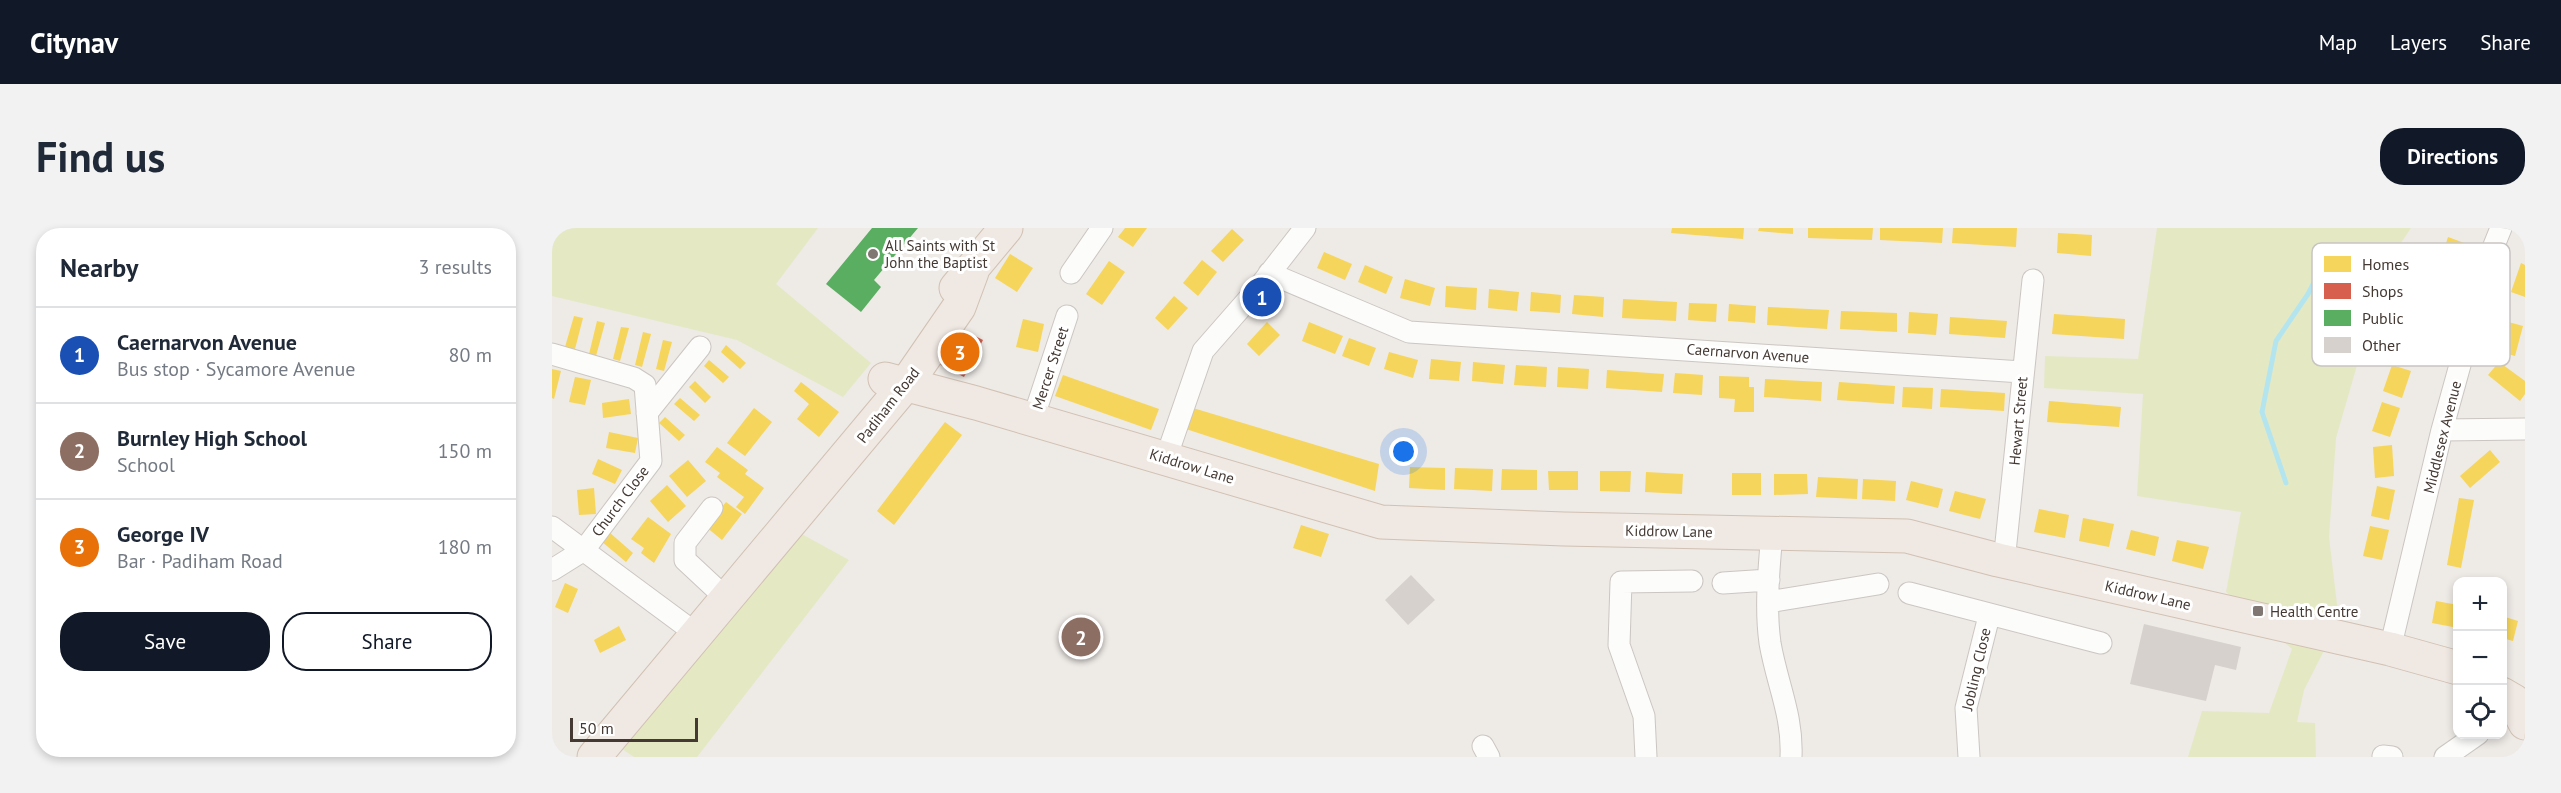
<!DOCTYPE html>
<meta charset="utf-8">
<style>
:root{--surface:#fff;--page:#f2f2f3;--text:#1f2937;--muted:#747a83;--line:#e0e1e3;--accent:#111827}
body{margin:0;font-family:"PT Sans",sans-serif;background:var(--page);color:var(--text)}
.controls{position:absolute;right:18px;bottom:18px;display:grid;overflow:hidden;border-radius:12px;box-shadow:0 3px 9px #0003}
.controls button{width:54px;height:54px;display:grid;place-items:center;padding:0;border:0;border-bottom:2px solid var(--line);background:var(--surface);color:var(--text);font:30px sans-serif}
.scale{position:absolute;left:18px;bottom:15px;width:128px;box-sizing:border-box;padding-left:6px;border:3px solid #443933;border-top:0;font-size:16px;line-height:21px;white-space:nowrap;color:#443933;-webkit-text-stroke:4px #fff;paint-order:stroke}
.you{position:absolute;left:852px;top:224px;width:21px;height:21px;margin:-15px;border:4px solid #fff;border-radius:50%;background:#1a73e8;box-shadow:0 0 0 9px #1a73e833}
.badge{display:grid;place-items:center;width:39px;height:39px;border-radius:50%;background:var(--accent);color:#fff;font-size:20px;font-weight:700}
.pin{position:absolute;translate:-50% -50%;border:3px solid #fff;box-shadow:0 2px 6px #0006}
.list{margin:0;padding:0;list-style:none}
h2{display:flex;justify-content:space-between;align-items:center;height:78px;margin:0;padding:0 24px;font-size:26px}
h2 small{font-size:20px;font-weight:400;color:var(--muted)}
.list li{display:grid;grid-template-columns:39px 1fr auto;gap:18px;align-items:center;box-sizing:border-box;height:96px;padding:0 24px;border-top:2px solid var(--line)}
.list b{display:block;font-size:22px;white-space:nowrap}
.list p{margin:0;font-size:20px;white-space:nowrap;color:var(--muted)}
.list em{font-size:20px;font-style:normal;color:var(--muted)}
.actions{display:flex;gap:12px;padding:18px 24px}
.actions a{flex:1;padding:14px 0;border:2px solid var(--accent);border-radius:24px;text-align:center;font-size:21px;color:var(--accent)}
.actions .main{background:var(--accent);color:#fff}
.icon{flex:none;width:33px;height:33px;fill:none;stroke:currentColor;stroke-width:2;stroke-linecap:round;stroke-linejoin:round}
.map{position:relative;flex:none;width:1973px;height:529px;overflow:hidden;border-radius:24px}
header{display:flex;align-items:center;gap:36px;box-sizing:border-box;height:84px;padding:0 30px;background:var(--accent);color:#fff}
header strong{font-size:28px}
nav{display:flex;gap:33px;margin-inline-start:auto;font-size:21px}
.intro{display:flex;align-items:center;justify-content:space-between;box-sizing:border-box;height:144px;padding:0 36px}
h1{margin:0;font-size:42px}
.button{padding:15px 27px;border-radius:24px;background:var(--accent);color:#fff;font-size:21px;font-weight:700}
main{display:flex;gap:36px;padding:0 36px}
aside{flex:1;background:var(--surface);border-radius:24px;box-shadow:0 3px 9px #0003}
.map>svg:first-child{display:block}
.green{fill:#e4e9c4}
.homes{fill:#f6d55c}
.shops{fill:#d6604d}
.public{fill:#5aae61}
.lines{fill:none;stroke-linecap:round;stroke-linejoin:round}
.stream{stroke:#b4e5ef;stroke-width:5}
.building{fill:#d6d1cd}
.street-casing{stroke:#cbc6c2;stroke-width:23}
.primary-casing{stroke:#d1c1b3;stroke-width:35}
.street{stroke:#fcfcfb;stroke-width:21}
.primary{stroke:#f0e8e2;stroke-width:33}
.poi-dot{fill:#807772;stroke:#fff;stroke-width:2}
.labels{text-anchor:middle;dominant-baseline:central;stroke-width:6;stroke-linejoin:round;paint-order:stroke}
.poi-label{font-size:15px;fill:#443933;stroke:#fff;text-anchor:start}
.street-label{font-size:15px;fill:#443933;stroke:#fff}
.key{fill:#fff;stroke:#c7c4c2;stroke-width:1.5}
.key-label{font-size:16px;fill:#443933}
</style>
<header>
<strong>Citynav</strong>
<nav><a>Map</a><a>Layers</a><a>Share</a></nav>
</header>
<div class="intro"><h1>Find us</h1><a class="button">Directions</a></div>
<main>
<aside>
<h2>Nearby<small>3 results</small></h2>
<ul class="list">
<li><span class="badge" style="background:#1a4fb4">1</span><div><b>Caernarvon Avenue</b><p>Bus stop · Sycamore Avenue</p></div><em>80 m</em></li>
<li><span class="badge" style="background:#8d6e63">2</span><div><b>Burnley High School</b><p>School</p></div><em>150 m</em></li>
<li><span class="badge" style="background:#e8710a">3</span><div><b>George IV</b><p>Bar · Padiham Road</p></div><em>180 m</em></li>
</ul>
<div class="actions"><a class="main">Save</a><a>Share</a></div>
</aside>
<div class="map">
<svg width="1973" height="529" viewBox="0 0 1973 529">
<rect width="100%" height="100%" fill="#eeeae6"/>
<path class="green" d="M 0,0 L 266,0 L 224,56 L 319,135 L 291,169 L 185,112 L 0,68 Z
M 1605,0 L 1859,0 L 1834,37 L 1784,210 L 1777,309 L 1787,393 L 1752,462 L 1745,494 L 1763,495 L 1764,529 L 1636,529 L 1650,483 L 1717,485 L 1740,421 L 1674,364 L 1689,284 L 1585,268 L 1591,166 L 1492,160 L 1493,128 L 1586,131 Z
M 237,299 L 297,332 L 145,529 L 82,529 L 57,512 Z"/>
<path class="homes" d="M 573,0 L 595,0 L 581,19 L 566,9 Z
M 1120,0 L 1192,0 L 1191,11 L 1119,5 Z
M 1207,0 L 1241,0 L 1241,6 L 1206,3 Z
M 1256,0 L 1321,0 L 1320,12 L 1256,10 Z
M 1328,0 L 1391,0 L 1390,15 L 1328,12 Z
M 1401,0 L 1465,0 L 1464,19 L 1400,15 Z
M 680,1 L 692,12 L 671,34 L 659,23 Z
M 1506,5 L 1540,7 L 1539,28 L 1505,25 Z
M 1896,9 L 1915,16 L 1904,49 L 1885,43 Z
M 772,24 L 800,36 L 793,52 L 765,40 Z
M 458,26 L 481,40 L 465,64 L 443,50 Z
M 650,32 L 665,44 L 646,68 L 631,55 Z
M 557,33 L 573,44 L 550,77 L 534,66 Z
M 1969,35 L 1973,37 L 1973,69 L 1959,64 Z
M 813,37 L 841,49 L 834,66 L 806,54 Z
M 853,51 L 883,60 L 878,78 L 848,70 Z
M 894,58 L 925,60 L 924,82 L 893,79 Z
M 937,61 L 967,64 L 965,83 L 936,80 Z
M 979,64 L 1009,67 L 1008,85 L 978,83 Z
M 1022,67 L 1052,69 L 1051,89 L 1020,86 Z
M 622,68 L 636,80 L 616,102 L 603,90 Z
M 1071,71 L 1125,74 L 1124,93 L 1070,90 Z
M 1137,75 L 1165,76 L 1164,94 L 1136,92 Z
M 1177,76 L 1204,78 L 1203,95 L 1176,93 Z
M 1216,79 L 1277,82 L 1275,101 L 1215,97 Z
M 1289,83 L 1345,85 L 1345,104 L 1288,101 Z
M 1357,84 L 1386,86 L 1384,107 L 1356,105 Z
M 1502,86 L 1573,91 L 1572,111 L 1500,106 Z
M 22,88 L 31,90 L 23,121 L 13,119 Z
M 1398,89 L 1455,93 L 1453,110 L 1397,106 Z
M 471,91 L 492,96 L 486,124 L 464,119 Z
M 45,93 L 53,95 L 44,128 L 37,126 Z
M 1953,93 L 1971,98 L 1963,128 L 1945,123 Z
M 715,94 L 728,107 L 707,128 L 695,116 Z
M 757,94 L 791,108 L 783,126 L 750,113 Z
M 69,99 L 77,100 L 68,133 L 61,131 Z
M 91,104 L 99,106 L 90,139 L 83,137 Z
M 797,110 L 824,120 L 817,138 L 790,128 Z
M 111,112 L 120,114 L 112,143 L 104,141 Z
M 174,117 L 194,135 L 188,141 L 169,124 Z
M 837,124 L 866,132 L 861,150 L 832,141 Z
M 879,131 L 909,134 L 907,153 L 877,151 Z
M 157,132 L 177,149 L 171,155 L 152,138 Z
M 921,134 L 953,137 L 951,156 L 920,153 Z
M 1947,134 L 1973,153 L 1973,166 L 1968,173 L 1936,147 Z
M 964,137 L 995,139 L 994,159 L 962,157 Z
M 1840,137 L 1859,143 L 1850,170 L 1831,163 Z
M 1006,139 L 1037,141 L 1036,161 L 1005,159 Z
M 0,141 L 9,143 L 2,171 L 0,170 Z
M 1055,142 L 1112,146 L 1110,164 L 1054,160 Z
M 1123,145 L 1151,147 L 1150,167 L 1121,165 Z
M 511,147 L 607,181 L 599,202 L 503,168 Z
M 1167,148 L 1197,149 L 1197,159 L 1202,159 L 1202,184 L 1182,184 L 1183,171 L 1167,170 Z
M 23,149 L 39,152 L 33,177 L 17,174 Z
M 1213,151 L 1270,154 L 1269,173 L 1212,169 Z
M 143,153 L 159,169 L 153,175 L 137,159 Z
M 249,154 L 287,184 L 267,209 L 245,191 L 257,176 L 242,163 Z
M 1287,154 L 1343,158 L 1342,176 L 1285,172 Z
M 1351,159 L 1381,160 L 1380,181 L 1350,179 Z
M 1389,161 L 1453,165 L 1452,183 L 1388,179 Z
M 128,170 L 148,187 L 142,193 L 122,176 Z
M 77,171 L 79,186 L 51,190 L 50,175 Z
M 1497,173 L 1569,179 L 1567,199 L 1495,194 Z
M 1830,174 L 1848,180 L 1838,209 L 1820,203 Z
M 202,180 L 220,194 L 193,228 L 175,215 Z
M 641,180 L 827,236 L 823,263 L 634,201 Z
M 113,189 L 133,207 L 127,213 L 107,195 Z
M 393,194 L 410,207 L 342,297 L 325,283 Z
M 57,204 L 86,210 L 83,225 L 54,220 Z
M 1840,217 L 1842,248 L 1823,250 L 1821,219 Z
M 165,219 L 196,242 L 193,246 L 212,260 L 193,286 L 184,279 L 192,269 L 165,249 L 168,245 L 153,234 Z
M 1938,222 L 1948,234 L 1918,260 L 1908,248 Z
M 46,231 L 70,242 L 63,256 L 40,246 Z
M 136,232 L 154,253 L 135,269 L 117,248 Z
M 858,239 L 893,240 L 893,262 L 857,260 Z
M 903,240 L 941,241 L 940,263 L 902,261 Z
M 950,241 L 985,242 L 985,262 L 949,262 Z
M 996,243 L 1026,243 L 1026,262 L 997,262 Z
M 1048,243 L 1079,243 L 1078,264 L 1048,263 Z
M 1094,244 L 1131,246 L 1130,266 L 1093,264 Z
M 1180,245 L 1209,245 L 1209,267 L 1180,267 Z
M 1222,246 L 1255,246 L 1256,266 L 1222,267 Z
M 1266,249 L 1306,251 L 1305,271 L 1264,269 Z
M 1311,251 L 1344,253 L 1343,273 L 1310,271 Z
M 1359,253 L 1391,261 L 1386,280 L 1354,272 Z
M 115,257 L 134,278 L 116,294 L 98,273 Z
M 1825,258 L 1843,262 L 1837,292 L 1819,288 Z
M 42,260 L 44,286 L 27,287 L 25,262 Z
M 1403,263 L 1434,271 L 1428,291 L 1397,283 Z
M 1907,270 L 1922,272 L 1909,340 L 1895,337 Z
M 174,274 L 190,286 L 170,312 L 154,299 Z
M 1487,281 L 1517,287 L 1513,310 L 1482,304 Z
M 96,289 L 119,306 L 102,335 L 89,325 L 92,320 L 79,311 Z
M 1531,290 L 1562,296 L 1557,319 L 1527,313 Z
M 749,297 L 777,306 L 769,329 L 741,320 Z
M 1818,298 L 1837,302 L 1830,332 L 1811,328 Z
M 1579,302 L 1607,309 L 1603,328 L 1574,321 Z
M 57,304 L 81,325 L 74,334 L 49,313 Z
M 1625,312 L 1657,319 L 1651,341 L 1620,333 Z
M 13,355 L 26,361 L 16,385 L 3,379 Z
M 1884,373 L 1906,377 L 1906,400 L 1880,395 Z
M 1950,388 L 1966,393 L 1961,413 L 1950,410 Z
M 67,398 L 74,412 L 48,425 L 42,412 Z"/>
<path class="shops" d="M 403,98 L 431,112 L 412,149 L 385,135 Z"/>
<path class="public" d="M 320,0 L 366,0 L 322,52 L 329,59 L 309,84 L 274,56 Z"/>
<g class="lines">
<path class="stream" d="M 1734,255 L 1710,184 L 1724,113 L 1756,66 L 1776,27"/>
</g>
<path class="building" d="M 859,347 L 883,372 L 856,397 L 833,372 Z
M 1592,396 L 1689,419 L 1684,442 L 1663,437 L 1654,473 L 1578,456 Z"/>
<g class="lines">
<g class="street-casing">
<path id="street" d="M 519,45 L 550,0
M 717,45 L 857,104 L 1470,144
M 0,126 L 82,150 L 93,157 L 99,233 L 32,322 L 0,342
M 95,185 L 148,119
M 481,191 L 515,88
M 1890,202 L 1973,201
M 614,230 L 651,123 L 707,59 L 753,0
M 160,280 L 133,315 L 133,332 L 163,360 L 178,369
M 0,299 L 146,407
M 1220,304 C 1217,341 1213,379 1218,415 C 1225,456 1241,487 1239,529
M 1452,334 L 1481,52
M 1171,355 L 1217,352
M 1357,365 L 1549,415
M 1216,374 L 1326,356
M 1838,421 L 1890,202 L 1939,25 L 1949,0
M 931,518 L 937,529
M 1831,528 L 1840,529
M 1094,529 L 1092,488 L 1067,417 L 1069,354 L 1140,353
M 1417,529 L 1414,480 L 1437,388
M 1893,529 L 1926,506"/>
</g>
<g class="primary-casing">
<path id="primary" d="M 404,60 L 454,0
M 333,151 L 424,175 L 829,294 L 1012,301 L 1355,308 L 1446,332 L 1838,421 L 1906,440
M 1950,466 L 1962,473 L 1973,495
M 42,529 L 354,156 L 407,79 L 420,44"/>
</g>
<use href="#street" class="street"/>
<use href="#primary" class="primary"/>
</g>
<g class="poi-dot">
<circle cx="321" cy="26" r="6"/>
<rect x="1700" y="377" width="12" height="12" rx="3"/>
</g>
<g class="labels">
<g class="poi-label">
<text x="333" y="17">All Saints with St<tspan x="333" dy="17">John the Baptist</tspan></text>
<text x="1718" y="383">Health Centre</text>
</g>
<g class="street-label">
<text transform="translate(1196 125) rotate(4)">Caernarvon Avenue</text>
<text transform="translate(498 140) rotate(-72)">Mercer Street</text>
<text transform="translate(336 177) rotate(-52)">Padiham Road</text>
<text transform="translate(1466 193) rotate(-85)">Hewart Street</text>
<text transform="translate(1890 209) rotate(-76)">Middlesex Avenue</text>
<text transform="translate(640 238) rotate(17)">Kiddrow Lane</text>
<text transform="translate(68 273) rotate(-53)">Church Close</text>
<text transform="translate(1117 303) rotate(1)">Kiddrow Lane</text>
<text transform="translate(1596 367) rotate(13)">Kiddrow Lane</text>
<text transform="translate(1424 441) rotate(-77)">Jobling Close</text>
</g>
</g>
<rect x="1760" y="15" width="198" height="123" rx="9" class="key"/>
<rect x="1772" y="28" width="27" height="16" fill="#f6d55c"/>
<rect x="1772" y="55" width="27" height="16" fill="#d6604d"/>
<rect x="1772" y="82" width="27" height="16" fill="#5aae61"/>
<rect x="1772" y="109" width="27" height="16" fill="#d6d1cd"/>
<g class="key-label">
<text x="1810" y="42">Homes</text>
<text x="1810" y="69">Shops</text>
<text x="1810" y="96">Public</text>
<text x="1810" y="123">Other</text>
</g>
</svg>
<div class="controls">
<button>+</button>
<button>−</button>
<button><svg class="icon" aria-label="locate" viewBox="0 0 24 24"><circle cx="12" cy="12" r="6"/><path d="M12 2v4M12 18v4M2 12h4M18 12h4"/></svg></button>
</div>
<div class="scale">50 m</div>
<div class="you"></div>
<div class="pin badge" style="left:710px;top:69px;background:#1a4fb4">1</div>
<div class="pin badge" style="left:529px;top:409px;background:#8d6e63">2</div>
<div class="pin badge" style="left:408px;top:124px;background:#e8710a">3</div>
</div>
</main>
